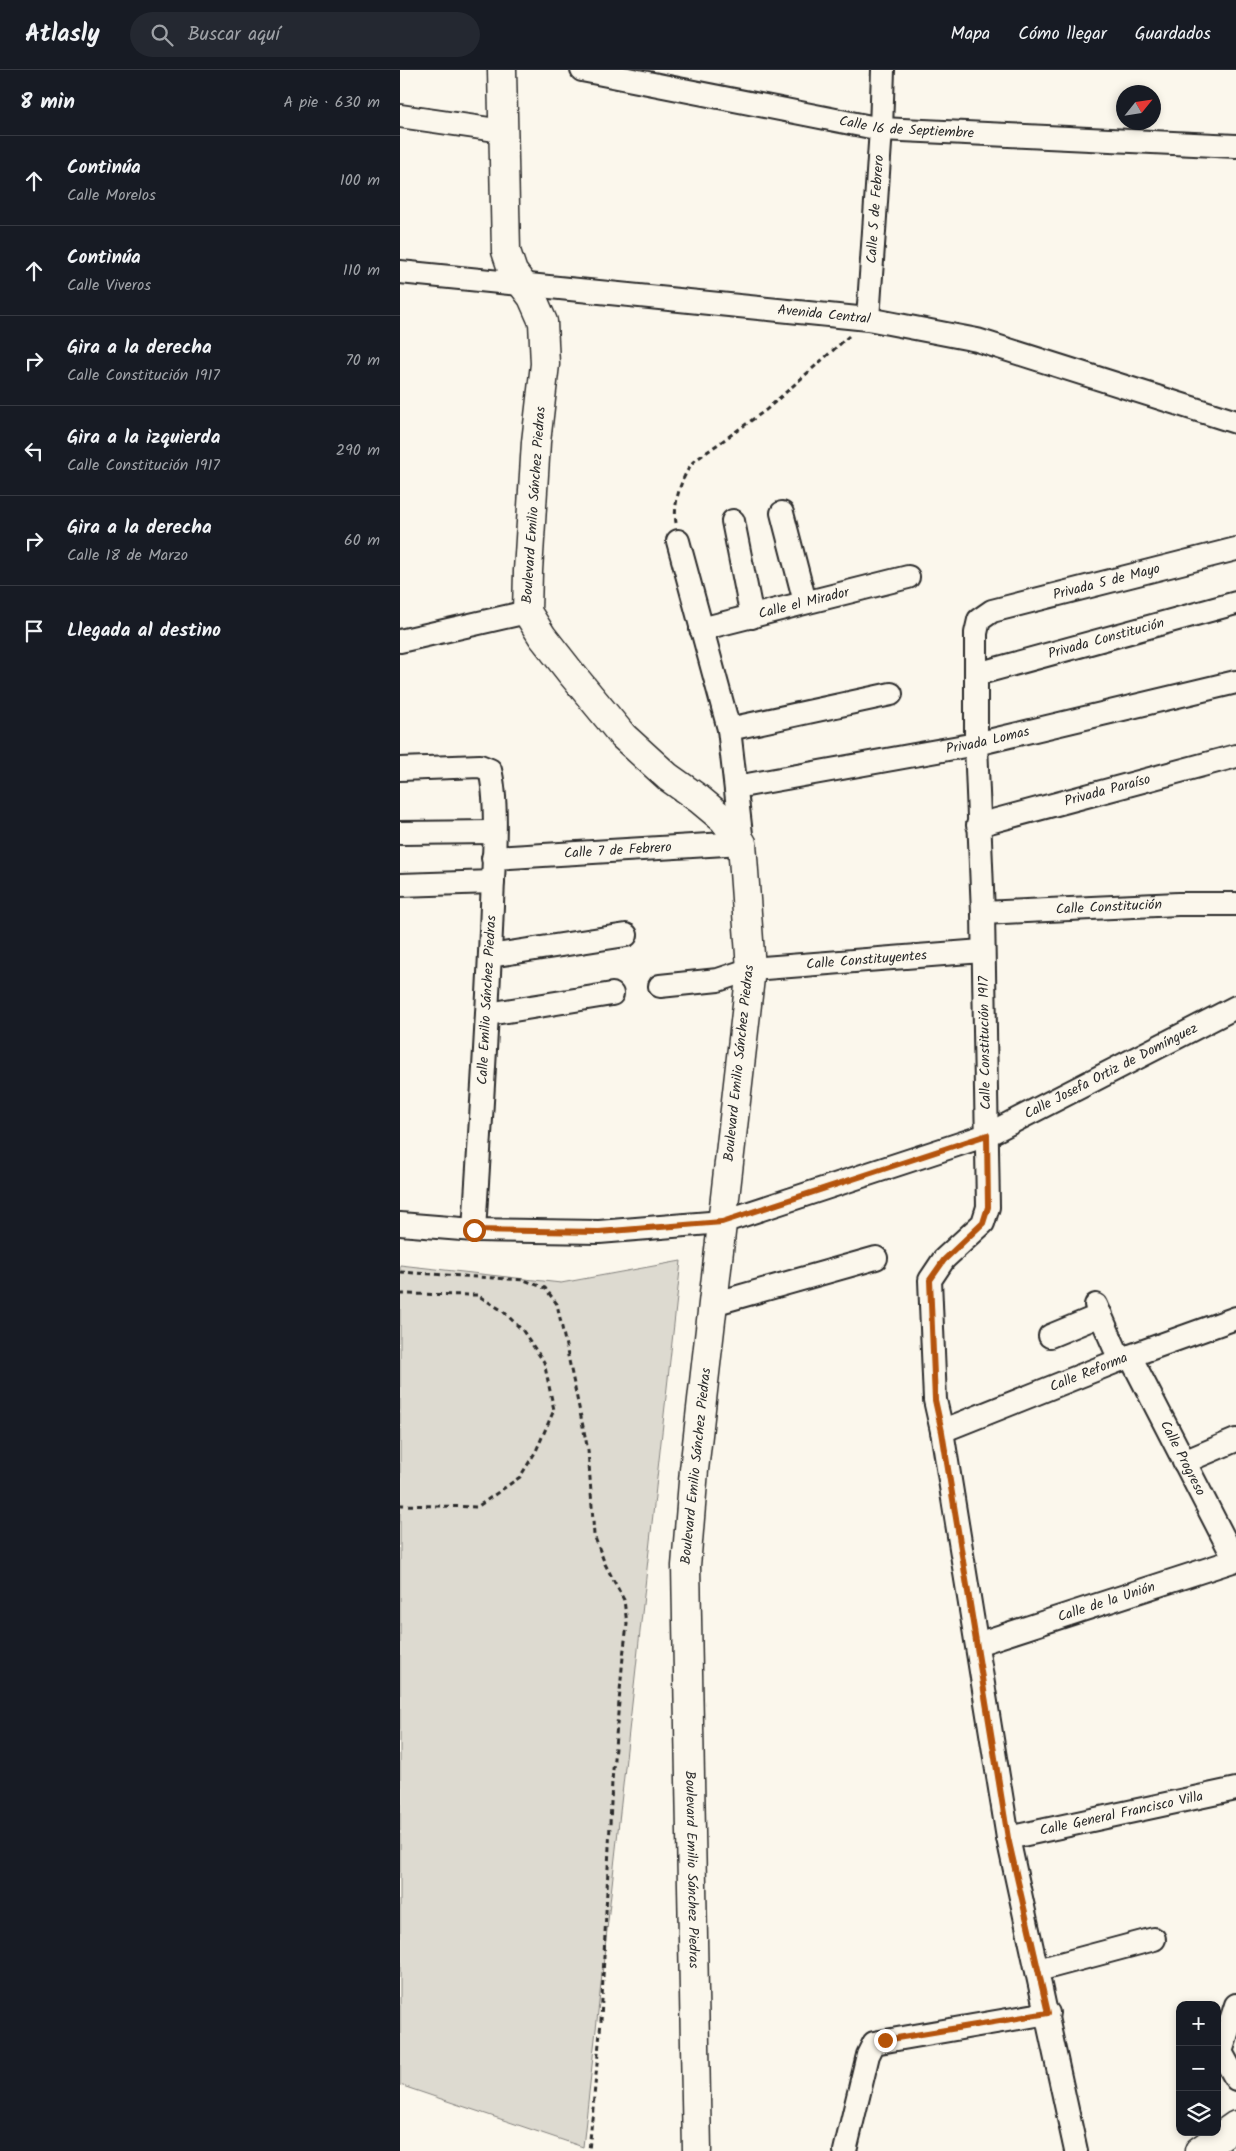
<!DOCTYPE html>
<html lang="es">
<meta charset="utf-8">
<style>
:root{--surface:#171b24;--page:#242831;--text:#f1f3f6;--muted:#9ea1a6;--line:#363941}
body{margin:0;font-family:Kalam,sans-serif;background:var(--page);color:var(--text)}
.controls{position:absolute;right:15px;bottom:15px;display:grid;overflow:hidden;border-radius:10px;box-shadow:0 2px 8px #0003}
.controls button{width:45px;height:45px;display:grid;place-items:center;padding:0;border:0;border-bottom:1px solid var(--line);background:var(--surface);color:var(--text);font:25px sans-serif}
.compass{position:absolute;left:716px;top:15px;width:45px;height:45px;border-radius:50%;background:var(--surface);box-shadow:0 2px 8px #0003;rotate:60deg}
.stop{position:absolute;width:15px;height:15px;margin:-11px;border:4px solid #b45309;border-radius:50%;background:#fff}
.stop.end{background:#b45309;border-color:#fff;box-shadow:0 1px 5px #0008}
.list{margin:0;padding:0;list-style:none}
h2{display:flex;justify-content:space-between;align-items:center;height:65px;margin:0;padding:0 20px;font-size:21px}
h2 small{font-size:16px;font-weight:400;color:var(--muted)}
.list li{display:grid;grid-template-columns:32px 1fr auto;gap:15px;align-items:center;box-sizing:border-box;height:90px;padding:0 20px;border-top:1px solid var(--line)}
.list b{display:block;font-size:19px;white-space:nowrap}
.list p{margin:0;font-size:16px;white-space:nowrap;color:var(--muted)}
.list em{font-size:16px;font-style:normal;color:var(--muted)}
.icon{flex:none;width:28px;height:28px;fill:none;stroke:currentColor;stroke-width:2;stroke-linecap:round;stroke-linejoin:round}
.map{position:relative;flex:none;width:836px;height:2081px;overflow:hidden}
header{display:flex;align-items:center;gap:30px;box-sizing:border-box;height:70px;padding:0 25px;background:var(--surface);border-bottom:1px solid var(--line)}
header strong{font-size:24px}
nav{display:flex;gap:28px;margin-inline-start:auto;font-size:18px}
.search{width:350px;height:45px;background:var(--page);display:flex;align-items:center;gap:12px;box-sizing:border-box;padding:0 18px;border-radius:28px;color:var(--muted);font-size:19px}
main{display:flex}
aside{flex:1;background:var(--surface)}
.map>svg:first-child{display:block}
.park{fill:#dddad0;stroke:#84827e}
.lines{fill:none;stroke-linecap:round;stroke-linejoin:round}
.minor-casing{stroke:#2b2b2b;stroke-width:26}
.major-casing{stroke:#2b2b2b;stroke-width:31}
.path{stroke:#2b2b2b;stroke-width:3;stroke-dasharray:5 4;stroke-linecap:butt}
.minor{stroke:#fbf7ec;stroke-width:22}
.major{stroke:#fbf7ec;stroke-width:28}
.route{stroke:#b45309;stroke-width:6}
.labels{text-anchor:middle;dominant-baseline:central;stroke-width:4;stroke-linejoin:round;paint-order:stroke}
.street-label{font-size:14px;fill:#2b2b2b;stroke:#fbf7ec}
</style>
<header>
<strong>Atlasly</strong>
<div class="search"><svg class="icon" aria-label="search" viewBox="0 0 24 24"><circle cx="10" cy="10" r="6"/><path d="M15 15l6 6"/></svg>Buscar aquí</div>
<nav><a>Mapa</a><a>Cómo llegar</a><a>Guardados</a></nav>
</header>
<main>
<aside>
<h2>8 min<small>A pie · 630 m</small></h2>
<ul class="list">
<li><svg class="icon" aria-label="ahead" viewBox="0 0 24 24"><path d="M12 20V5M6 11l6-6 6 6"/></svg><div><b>Continúa</b><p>Calle Morelos</p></div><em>100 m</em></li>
<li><svg class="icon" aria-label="ahead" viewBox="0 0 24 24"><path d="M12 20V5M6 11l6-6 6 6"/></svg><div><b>Continúa</b><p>Calle Viveros</p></div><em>110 m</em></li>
<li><svg class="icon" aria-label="right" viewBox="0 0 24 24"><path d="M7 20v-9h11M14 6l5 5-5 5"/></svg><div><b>Gira a la derecha</b><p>Calle Constitución 1917</p></div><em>70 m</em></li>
<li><svg class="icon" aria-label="left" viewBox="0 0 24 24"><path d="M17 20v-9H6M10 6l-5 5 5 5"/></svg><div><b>Gira a la izquierda</b><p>Calle Constitución 1917</p></div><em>290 m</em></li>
<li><svg class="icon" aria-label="right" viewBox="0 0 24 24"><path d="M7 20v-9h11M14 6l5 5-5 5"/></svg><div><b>Gira a la derecha</b><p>Calle 18 de Marzo</p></div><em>60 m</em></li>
<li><svg class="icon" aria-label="arrive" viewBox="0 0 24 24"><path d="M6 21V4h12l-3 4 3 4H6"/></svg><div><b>Llegada al destino</b></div></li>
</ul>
</aside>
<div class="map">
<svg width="836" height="2081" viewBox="0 0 836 2081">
<rect width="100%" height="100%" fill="#fbf7ec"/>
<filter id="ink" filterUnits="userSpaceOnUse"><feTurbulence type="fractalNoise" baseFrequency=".02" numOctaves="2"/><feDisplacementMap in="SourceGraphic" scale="10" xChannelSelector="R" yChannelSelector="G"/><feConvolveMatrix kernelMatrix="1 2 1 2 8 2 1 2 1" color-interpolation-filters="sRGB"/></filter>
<g filter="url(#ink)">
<path class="park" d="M 281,1191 L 183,2077 L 0,2015 L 0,1195 L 161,1213 Z"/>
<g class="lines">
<g class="minor-casing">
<g id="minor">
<path id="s1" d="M 182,0 L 481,59 L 836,76"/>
<path d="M 0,46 L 103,61"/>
<path id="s2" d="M 0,202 L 468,249 L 577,270 L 836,352"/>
<path id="s3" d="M 468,249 L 481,59 L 483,0"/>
<path d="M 382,443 L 405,532"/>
<path d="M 333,451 L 352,547"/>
<path id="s4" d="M 301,559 L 508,507"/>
<path d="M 0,571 L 127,542"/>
<path id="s5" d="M 577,604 L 836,533"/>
<path d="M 329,659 L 491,624"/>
<path d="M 0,699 L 80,696 L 90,700 C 99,735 93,797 92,835 C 88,944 81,1052 74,1160"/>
<path id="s6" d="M 336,717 L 576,674 L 836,612"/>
<path id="s7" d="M 578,755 L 836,686"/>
<path d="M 0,763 L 94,762"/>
<path id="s8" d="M 93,788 L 342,773 L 329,659 L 278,471"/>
<path d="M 0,815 L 93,812"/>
<path id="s9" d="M 583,843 L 778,834 L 836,834"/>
<path d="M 90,886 L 226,865"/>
<path id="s10" d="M 260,916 L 318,910 L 351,899 L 582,881"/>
<path d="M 88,944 L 212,924"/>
<path id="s11" d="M 0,1154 L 74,1160 L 199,1162 L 322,1152 L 587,1065 L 836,937"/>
<path d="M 313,1234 L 476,1188"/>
<path d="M 696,1235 L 720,1290"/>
<path d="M 650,1266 L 701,1245"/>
<path id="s12" d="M 730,1286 L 835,1490"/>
<path id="s13" d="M 542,1361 L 730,1286 L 836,1248"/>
<path d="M 784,1392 L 836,1370"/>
<path id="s14" d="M 577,1574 L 836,1490"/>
<path id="s15" d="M 608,1768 L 836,1719"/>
<path d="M 638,1900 L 754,1869"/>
<path d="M 836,1935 L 821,1982 L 836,2009"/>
<path d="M 445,2081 L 468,1985 L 474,1973 L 648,1943"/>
<path id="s16" d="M 676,2081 L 608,1768 L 542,1361 L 535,1330 L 530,1210 L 544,1189 L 583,1153 L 588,1137 L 583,843 L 576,674 L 576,563 L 579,550 L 592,541 L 836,479"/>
</g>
</g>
<g class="major-casing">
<g id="major">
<path id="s17" d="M 102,0 L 106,181 L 113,202 L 132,227 L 143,252 L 145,294 L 136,372 L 128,501 L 127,542 L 142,566 L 171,603 L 223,666 L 268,707 L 299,729 L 323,749 L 342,773 L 351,899 L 294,1400 L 286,1496 L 297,2081"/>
<path d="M 799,2081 L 836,2055"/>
</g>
</g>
<path class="path" d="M 276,453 C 273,433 281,408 293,392 L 366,340 L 449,266
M 0,1202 L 124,1210 L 145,1218 L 157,1234 L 188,1380 L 194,1465 L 205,1494 L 224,1530 L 227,1554 L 223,1587 L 212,1711 L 201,1951 L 189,2081
M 0,1224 L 77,1225 L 103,1241 L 123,1261 L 144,1292 L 154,1340 L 136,1381 L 120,1407 L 77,1437 L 0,1435"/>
<use href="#minor" class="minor"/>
<use href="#major" class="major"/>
</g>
</g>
<g class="lines" filter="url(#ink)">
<path class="route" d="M 74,1160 L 199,1162 L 322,1152 L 587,1065 L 588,1137 L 583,1153 L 544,1190 L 530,1210 L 535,1330 L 542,1362 L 608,1768 L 648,1943 L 485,1970"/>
</g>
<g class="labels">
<g class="street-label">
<text stroke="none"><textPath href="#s1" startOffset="330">Calle 16 de Septiembre</textPath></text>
<text stroke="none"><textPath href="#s3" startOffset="110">Calle 5 de Febrero</textPath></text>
<text stroke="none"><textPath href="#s2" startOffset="426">Avenida Central</textPath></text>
<text transform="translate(134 435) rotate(-86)">Boulevard Emilio Sánchez Piedras</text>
<text stroke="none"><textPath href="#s16" startOffset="1701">Privada 5 de Mayo</textPath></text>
<text stroke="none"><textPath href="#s4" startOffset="106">Calle el Mirador</textPath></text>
<text stroke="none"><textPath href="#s5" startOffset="134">Privada Constitución</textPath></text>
<text stroke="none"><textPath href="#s6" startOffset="256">Privada Lomas</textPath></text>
<text stroke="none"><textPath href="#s7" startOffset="134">Privada Paraíso</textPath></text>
<text stroke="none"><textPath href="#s8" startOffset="125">Calle 7 de Febrero</textPath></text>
<text stroke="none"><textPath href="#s9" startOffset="126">Calle Constitución</textPath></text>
<text stroke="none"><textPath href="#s10" startOffset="209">Calle Constituyentes</textPath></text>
<text transform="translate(87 930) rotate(-87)">Calle Emilio Sánchez Piedras</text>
<text transform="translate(585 973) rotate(-91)">Calle Constitución 1917</text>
<text transform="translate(339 993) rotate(-84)">Boulevard Emilio Sánchez Piedras</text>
<text stroke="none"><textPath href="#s11" startOffset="741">Calle Josefa Ortiz de Domínguez</textPath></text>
<text stroke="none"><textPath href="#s13" startOffset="158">Calle Reforma</textPath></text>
<text stroke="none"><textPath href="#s12" startOffset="115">Calle Progreso</textPath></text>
<text transform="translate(296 1396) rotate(-84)">Boulevard Emilio Sánchez Piedras</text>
<text stroke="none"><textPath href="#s14" startOffset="136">Calle de la Unión</textPath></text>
<text stroke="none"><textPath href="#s15" startOffset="116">Calle General Francisco Villa</textPath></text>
<text stroke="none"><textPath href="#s17" startOffset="1901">Boulevard Emilio Sánchez Piedras</textPath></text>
</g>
</g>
</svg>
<div class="controls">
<button>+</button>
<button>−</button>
<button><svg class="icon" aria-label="layers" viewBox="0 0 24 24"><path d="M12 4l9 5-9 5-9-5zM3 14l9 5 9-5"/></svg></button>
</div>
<svg class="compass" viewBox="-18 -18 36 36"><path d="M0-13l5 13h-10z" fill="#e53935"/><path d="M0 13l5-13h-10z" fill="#9ea1a6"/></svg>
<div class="stop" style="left:74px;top:1160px"></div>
<div class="stop end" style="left:485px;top:1970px"></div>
</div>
</main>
